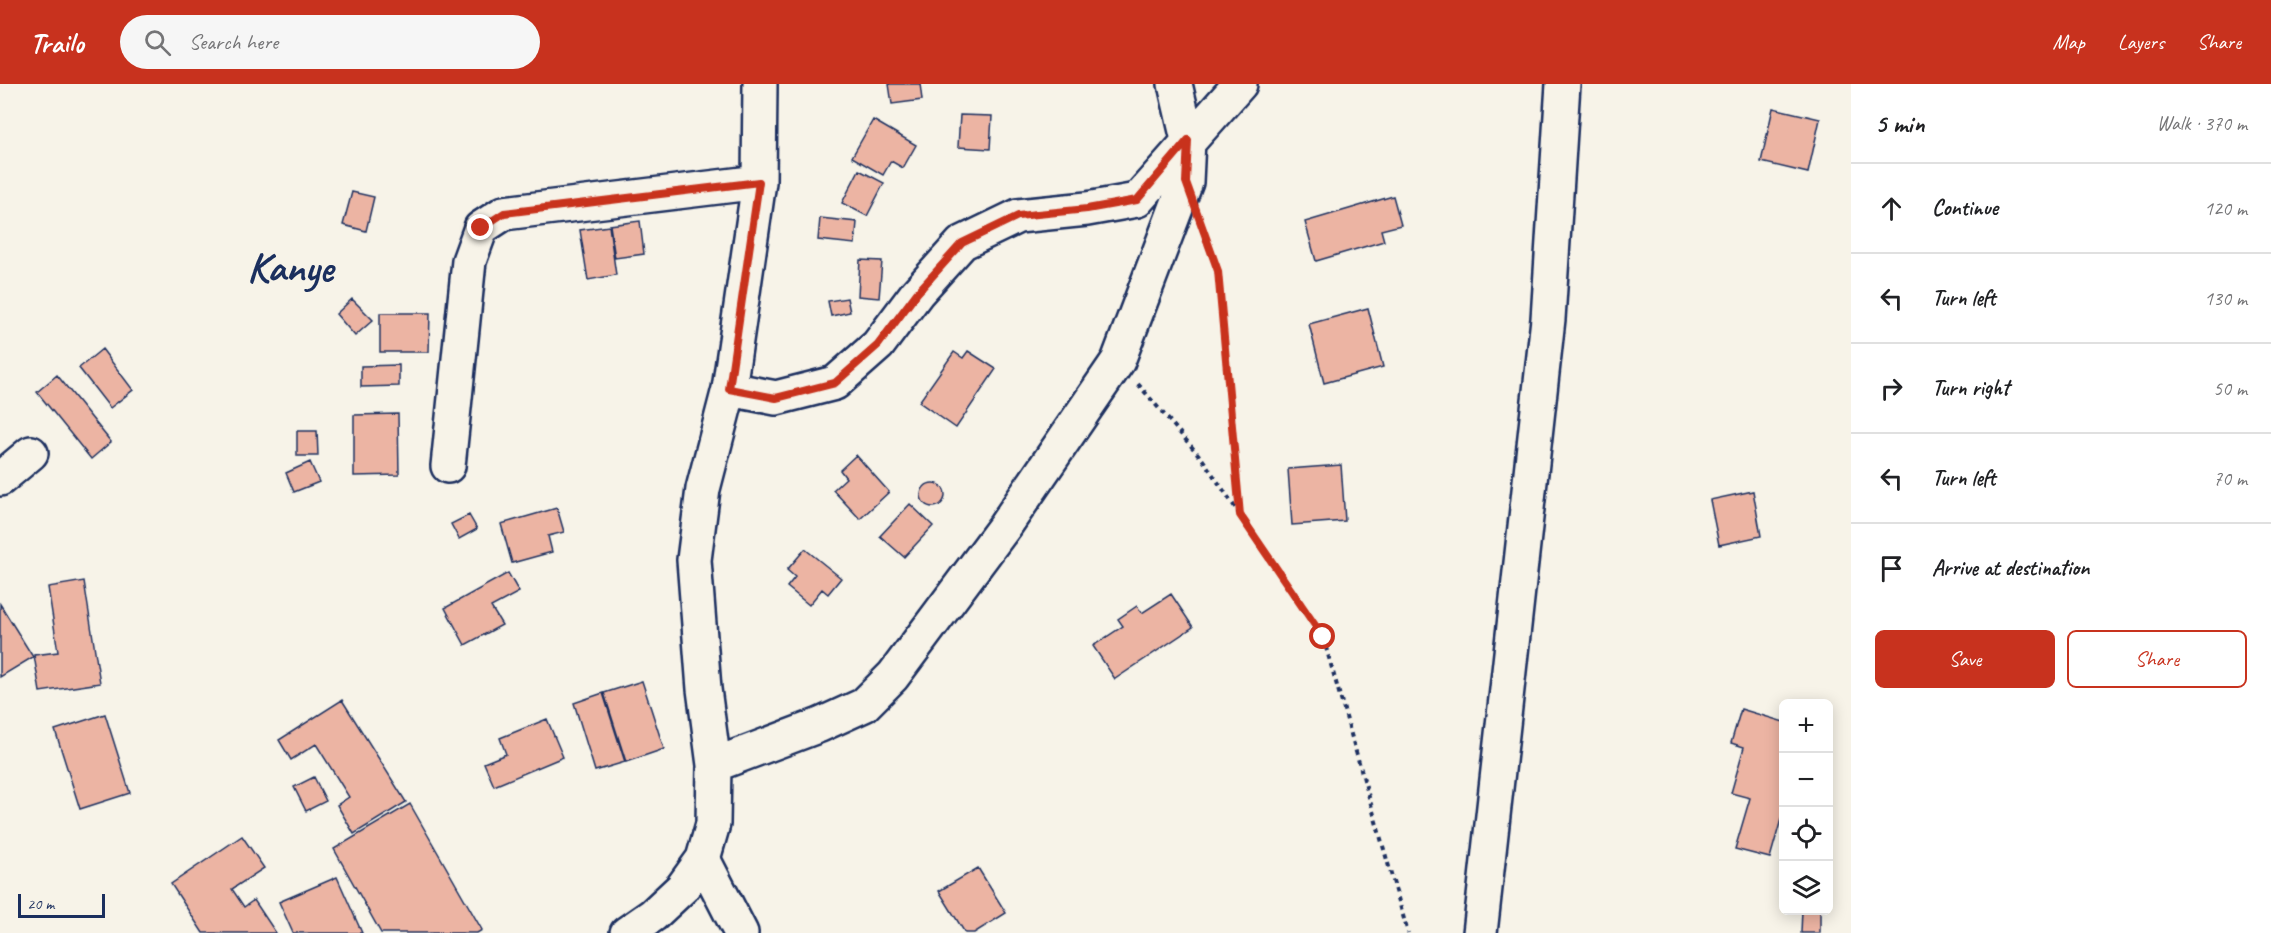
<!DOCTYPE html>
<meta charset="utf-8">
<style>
:root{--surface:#fff;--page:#f6f6f6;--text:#202124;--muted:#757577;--line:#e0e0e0;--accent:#c8321e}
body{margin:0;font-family:Caveat,sans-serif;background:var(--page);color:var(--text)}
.controls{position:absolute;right:18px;bottom:18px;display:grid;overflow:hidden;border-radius:9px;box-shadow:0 3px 15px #0003}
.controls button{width:54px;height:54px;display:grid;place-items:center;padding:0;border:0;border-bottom:2px solid var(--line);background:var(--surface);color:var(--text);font:30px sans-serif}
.scale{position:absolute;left:18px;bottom:15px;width:87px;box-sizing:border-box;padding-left:6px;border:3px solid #1b2f5e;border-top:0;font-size:16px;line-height:21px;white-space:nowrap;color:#1b2f5e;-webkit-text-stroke:4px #f7f3e8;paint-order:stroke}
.stop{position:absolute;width:18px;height:18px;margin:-14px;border:4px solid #c8321e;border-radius:50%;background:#fff}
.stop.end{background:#c8321e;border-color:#fff;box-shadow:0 2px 6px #0008}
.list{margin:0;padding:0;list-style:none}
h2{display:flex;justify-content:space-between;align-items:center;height:78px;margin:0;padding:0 24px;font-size:26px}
h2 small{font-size:20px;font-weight:400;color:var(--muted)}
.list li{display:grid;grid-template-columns:39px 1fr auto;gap:18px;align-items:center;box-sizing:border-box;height:90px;padding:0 24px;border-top:2px solid var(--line)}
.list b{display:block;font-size:22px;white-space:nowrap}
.list em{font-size:20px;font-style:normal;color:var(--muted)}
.actions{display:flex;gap:12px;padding:18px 24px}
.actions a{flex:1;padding:14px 0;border:2px solid var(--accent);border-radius:9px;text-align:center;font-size:21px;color:var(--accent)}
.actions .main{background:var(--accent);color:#fff}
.icon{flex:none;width:33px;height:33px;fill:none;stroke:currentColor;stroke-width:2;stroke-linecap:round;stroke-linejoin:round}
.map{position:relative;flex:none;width:1851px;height:849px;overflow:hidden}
header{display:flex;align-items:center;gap:36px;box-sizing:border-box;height:84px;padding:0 30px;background:var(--accent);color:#fff}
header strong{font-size:28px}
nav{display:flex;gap:33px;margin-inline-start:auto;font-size:21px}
.search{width:420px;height:54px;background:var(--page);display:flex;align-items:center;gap:15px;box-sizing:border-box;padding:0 21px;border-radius:33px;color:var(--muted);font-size:22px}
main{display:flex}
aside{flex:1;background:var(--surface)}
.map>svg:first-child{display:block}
.building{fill:#ecb4a3;stroke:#1b2f5e;stroke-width:1.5}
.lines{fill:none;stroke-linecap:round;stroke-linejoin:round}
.minor-casing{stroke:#1b2f5e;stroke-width:38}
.path{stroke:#1b2f5e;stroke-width:4;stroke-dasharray:4.5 4.5;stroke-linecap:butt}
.minor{stroke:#f7f3e8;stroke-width:33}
.route{stroke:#c8321e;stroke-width:8}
.labels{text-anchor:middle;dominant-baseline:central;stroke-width:6;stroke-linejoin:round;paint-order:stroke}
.town-label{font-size:42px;font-weight:bold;fill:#1b2f5e;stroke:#f7f3e8}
</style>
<header>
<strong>Trailo</strong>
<div class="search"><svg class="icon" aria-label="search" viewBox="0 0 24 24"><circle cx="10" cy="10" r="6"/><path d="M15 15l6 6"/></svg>Search here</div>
<nav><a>Map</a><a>Layers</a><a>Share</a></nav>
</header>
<main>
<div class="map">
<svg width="1851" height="849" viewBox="0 0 1851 849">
<rect width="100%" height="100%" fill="#f7f3e8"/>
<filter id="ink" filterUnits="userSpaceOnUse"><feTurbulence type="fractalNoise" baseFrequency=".0167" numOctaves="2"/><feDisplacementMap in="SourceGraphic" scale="12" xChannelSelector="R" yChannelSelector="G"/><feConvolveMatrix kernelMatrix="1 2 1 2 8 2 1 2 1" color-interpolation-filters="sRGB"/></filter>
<g filter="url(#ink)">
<path class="building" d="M 889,0 L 920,0 L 922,16 L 892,20 Z
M 1773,24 L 1820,35 L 1808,89 L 1761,78 Z
M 960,31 L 992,32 L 990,65 L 958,63 Z
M 873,36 L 916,61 L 903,84 L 891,77 L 883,91 L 852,73 Z
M 859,86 L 884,99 L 867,132 L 842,119 Z
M 352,108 L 374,113 L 366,147 L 343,141 Z
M 1393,112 L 1401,141 L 1381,146 L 1384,157 L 1316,177 L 1305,138 Z
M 820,134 L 857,138 L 855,160 L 818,156 Z
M 640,137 L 644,170 L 615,174 L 610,141 Z
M 609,142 L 616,191 L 588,196 L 580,146 Z
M 860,176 L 882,177 L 879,214 L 858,212 Z
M 847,214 L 850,228 L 831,232 L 828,217 Z
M 352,215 L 373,236 L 355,252 L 336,230 Z
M 1368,224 L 1383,283 L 1324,299 L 1309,240 Z
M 380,229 L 430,229 L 429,268 L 380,268 Z
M 102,265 L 133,306 L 110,324 L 79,284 Z
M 968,267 L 996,285 L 956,344 L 919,318 L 954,268 L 963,274 Z
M 399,281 L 399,302 L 361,303 L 361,282 Z
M 57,291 L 111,358 L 91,375 L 37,308 Z
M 398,330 L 399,391 L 354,392 L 354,331 Z
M 297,347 L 317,347 L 318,372 L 297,372 Z
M 856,371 L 889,408 L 860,435 L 833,406 L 846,394 L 840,386 Z
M 310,378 L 319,398 L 294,408 L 286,389 Z
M 1341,381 L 1345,437 L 1292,441 L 1288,385 Z
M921 411a12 12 0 1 1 24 0a12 12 0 1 1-24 0Z
M 1753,407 L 1761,452 L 1719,461 L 1710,416 Z
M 910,420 L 933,442 L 904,473 L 880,452 Z
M 557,424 L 564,448 L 548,452 L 552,468 L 512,479 L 501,440 Z
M 469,431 L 477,445 L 459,455 L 451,440 Z
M 805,465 L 841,494 L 828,510 L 822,505 L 809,521 L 787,503 L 795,493 L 787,486 Z
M 508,489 L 519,508 L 491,523 L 502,541 L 465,561 L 445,524 Z
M 84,497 L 100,599 L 40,608 L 34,571 L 58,568 L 48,503 Z
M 1171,510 L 1193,543 L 1115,595 L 1093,562 L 1123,542 L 1118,535 L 1137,522 L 1142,529 Z
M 0,520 L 33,573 L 0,593 Z
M 642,597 L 664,665 L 626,678 L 604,609 Z
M 603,609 L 625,678 L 595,687 L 574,619 Z
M 342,616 L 406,718 L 354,750 L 337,721 L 349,713 L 316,660 L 291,676 L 279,656 Z
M 1741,625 L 1784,638 L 1784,725 L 1770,774 L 1735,765 L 1750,714 L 1731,709 L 1744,663 L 1731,659 Z
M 105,630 L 130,709 L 80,725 L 55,646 Z
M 547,635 L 563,673 L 494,702 L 484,679 L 506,670 L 500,654 Z
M 314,693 L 326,717 L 306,727 L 294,703 Z
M 410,720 L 482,846 L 477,849 L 381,849 L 334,765 Z
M 242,752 L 264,784 L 232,805 L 244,823 L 254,816 L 276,849 L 203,849 L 171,800 Z
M 978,784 L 1006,829 L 974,849 L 965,849 L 939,807 Z
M 337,793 L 362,849 L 293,849 L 279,818 Z
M 1802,826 L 1820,826 L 1820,849 L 1801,849 Z"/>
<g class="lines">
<g class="minor-casing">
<path id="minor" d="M 729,305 L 776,314 L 835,299 L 878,261 L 917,209 L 962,159 L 1018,132 L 1087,125 L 1137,116 L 1240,0
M 448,382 L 469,177 L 481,144 L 504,129 L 759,98
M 0,395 L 31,369
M 714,681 L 820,641 L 864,621 L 893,592 L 1005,442 L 1118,277 L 1186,98 L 1188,56 L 1175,0
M 703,775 L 741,849
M 627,849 L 653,831 L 682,804 L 703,775 L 713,740 L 714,681 L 704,605 L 694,476 L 703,405 L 729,305 L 759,98 L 760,0
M 1480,849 L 1548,235 L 1563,0"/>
</g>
<path class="path" d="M 1202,144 L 1218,187 L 1240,429
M 1138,300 L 1203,376 L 1323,553 L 1408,849"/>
<use href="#minor" class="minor"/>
</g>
</g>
<g class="lines" filter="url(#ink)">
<path class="route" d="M 481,144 L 504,129 L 759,98 L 729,305 L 776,314 L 835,299 L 878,261 L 917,209 L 962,159 L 1018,132 L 1087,125 L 1137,116 L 1188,56 L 1186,98 L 1218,187 L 1240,431 L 1323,553"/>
</g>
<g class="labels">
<g class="town-label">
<text x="290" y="183">Kanye</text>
</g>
</g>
</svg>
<div class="controls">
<button>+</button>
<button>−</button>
<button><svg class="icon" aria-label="locate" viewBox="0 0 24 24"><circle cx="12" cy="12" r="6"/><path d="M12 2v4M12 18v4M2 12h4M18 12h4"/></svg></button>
<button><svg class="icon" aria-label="layers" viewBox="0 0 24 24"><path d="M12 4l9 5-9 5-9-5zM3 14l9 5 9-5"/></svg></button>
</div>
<div class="scale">20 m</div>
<div class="stop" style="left:1323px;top:553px"></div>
<div class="stop end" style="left:481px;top:144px"></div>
</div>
<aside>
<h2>5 min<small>Walk · 370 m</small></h2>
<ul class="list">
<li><svg class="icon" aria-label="ahead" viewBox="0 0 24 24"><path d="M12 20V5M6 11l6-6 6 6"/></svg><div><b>Continue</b></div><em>120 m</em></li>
<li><svg class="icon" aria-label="left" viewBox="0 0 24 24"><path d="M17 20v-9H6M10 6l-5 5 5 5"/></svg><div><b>Turn left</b></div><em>130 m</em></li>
<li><svg class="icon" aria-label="right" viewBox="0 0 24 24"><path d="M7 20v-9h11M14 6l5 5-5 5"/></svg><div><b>Turn right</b></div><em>50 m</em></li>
<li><svg class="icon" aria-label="left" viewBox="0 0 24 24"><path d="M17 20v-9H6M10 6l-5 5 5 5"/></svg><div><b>Turn left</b></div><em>70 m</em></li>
<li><svg class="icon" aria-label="arrive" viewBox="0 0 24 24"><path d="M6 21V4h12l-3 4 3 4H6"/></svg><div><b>Arrive at destination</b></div></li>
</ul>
<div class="actions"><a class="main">Save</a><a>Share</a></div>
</aside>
</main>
